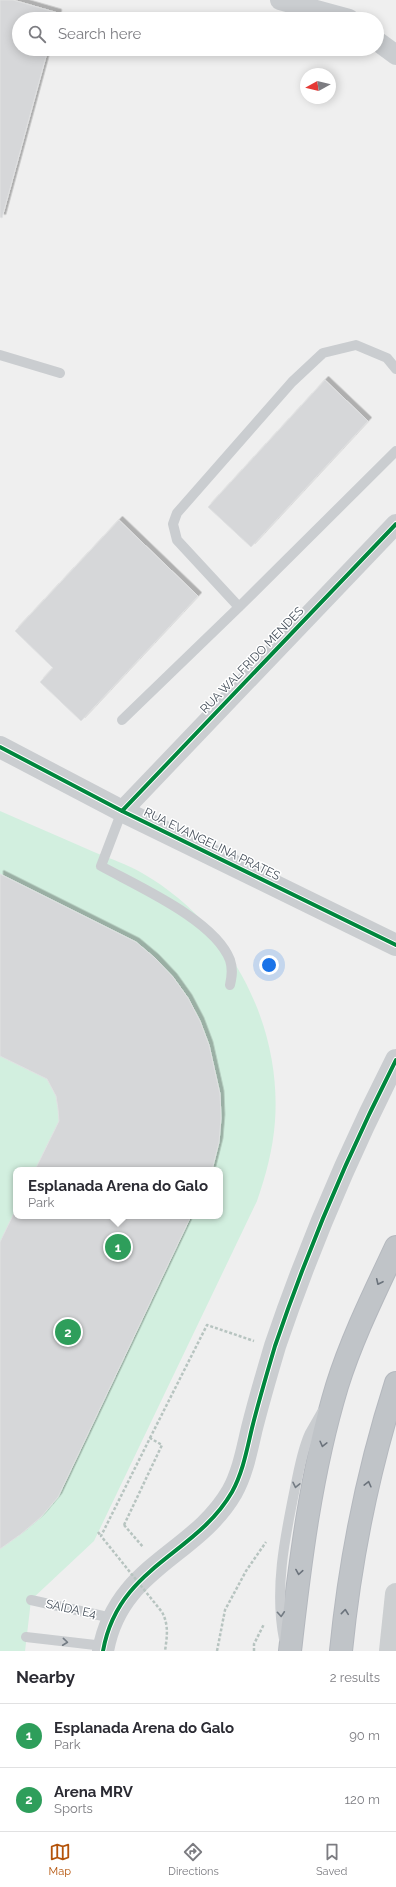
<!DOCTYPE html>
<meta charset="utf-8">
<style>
:root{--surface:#fff;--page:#f7f7f7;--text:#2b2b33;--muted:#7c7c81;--line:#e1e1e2;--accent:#b45309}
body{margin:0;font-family:Raleway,sans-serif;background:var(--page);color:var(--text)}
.compass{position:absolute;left:300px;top:68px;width:36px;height:36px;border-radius:50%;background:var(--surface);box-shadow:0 2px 10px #0003;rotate:262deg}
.you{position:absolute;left:269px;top:965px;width:14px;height:14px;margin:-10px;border:3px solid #fff;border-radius:50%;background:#1a73e8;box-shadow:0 0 0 6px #1a73e833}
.badge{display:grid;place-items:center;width:26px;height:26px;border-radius:50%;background:var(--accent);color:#fff;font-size:13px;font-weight:700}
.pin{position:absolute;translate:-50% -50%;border:2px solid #fff;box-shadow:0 1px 4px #0006}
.popup{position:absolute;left:13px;top:1167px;width:210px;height:52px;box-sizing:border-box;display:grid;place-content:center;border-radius:8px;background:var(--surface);filter:drop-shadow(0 1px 3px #0005);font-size:13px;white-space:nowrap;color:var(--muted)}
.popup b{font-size:15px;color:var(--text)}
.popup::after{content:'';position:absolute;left:50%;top:100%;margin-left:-8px;border:8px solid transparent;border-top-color:var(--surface)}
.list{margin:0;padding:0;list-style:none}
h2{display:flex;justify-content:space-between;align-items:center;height:52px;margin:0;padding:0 16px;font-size:17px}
h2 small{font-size:13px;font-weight:400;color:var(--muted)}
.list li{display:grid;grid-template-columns:26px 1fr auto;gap:12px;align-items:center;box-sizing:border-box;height:64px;padding:0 16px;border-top:1px solid var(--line)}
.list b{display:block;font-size:15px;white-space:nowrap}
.list p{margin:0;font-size:13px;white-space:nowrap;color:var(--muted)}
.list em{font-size:13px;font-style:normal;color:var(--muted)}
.icon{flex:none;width:22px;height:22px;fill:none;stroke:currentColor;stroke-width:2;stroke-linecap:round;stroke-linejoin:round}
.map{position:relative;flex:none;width:396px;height:1651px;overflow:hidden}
.search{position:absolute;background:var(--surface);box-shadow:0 2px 10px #0003;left:12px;right:12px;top:12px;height:44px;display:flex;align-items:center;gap:10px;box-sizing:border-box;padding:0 14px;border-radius:22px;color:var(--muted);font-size:15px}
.sheet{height:180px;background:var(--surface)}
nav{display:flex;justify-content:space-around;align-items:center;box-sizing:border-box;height:56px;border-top:1px solid var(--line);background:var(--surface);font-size:11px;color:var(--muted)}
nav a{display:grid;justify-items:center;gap:2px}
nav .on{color:var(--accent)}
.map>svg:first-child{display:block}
.green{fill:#d2efdf;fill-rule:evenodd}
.building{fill:#d6d7d9;stroke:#e0e1e2;filter:url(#shadow)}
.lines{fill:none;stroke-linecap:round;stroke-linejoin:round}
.trunk-casing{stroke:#b4b8be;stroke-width:24}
.path{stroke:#b7c4c0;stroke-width:2.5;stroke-dasharray:3 2;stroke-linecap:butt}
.service{stroke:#cacdd0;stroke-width:10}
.minor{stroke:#cacdd0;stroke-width:20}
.tertiary{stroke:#cacdd0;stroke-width:22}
.secondary{stroke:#cccfd1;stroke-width:22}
.trunk{stroke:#c0c4c8;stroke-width:22}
.path-bridge{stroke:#b7c4c0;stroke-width:2.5;stroke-dasharray:3 2;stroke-linecap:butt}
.cycleway-casing{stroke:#fff;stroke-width:6}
.cycleway{stroke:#00873e;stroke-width:4}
.oneway{stroke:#6b737c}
.oneway2{stroke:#747c84}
.labels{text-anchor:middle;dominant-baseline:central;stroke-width:3;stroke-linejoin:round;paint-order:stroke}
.street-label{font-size:12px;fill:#46505b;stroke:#fff}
</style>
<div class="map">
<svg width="396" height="1651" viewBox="0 0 396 1651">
<defs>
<filter id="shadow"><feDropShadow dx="3.5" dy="-3.5" stdDeviation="0" flood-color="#0004"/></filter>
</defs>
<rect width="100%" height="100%" fill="#efefef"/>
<path class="green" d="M 0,811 C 31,825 63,838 94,852 C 110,859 127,864 142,873 C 228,922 282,1022 275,1121 C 273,1149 266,1175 257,1201 L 94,1541 L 31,1600 L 25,1651 L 0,1651 ZM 16,1170 L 220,1170 L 220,1216 L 16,1216 Z"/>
<path class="building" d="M 0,0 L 13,0 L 58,13 L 57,19 L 19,19 L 19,49 L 48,49 L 2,218 L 0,217 Z
M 325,380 L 368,421 L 251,547 L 208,507 Z
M 119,520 L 198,596 L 81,721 L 40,682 L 53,668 L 15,631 Z
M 0,874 L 136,942 L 155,958 L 173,977 L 188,998 L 200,1021 L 209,1045 L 220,1094 L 221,1118 L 219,1142 L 212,1170 L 35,1170 L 59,1121 L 58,1109 L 56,1096 L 47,1079 L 0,1056 Z
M 16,1209 L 16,1216 L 191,1216 L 58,1497 L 41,1517 L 21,1534 L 0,1549 L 0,1242 Z"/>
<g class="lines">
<g class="trunk-casing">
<path id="trunk" d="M 290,1651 C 300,1562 311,1472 337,1386 C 352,1338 375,1292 396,1247
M 341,1651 C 350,1560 368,1470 396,1383"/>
</g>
<path class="path" d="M 150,1438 L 207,1325 L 254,1341
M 124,1525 L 143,1547
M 98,1532 L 101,1536
M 217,1651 L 225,1610 L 246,1571 L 266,1542
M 254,1651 L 254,1644 L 264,1624"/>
<path class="service" d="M 0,355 L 60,373
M 239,607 L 177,540 L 173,524 L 177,513 L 292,382 L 323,353 L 356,345 L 387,358 L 396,369
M 122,720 L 239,607 L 396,451
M 122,811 L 101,866 C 137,886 215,920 230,960 C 233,969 232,976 230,985
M 31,1600 L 112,1618
M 26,1637 L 104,1646
M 284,1639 C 274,1589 285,1537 295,1488 C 299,1470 302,1450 310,1433 C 314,1426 318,1419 322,1412"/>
<path class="minor" d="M 280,0 L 349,19
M 377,41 L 396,55
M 122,811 L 396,524"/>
<path class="tertiary" d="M 0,747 L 122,811 L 396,945
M 103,1651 C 118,1566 195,1556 232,1492 C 243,1472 247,1449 252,1428 C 259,1400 267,1373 275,1346 C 308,1249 349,1152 396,1060"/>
<path class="secondary" d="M 390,1651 L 396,1594"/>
<use href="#trunk" class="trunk"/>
<path class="path-bridge" d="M 124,1525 L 162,1445 L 150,1438 L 101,1536 L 162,1612 C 169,1625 167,1637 165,1651"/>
<g class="cycleway-casing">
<path id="cycleway" d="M 0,747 L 122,811 L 396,945
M 122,811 L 396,524
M 103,1651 C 118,1566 195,1556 232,1492 C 243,1472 247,1449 252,1428 C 259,1400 267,1373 275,1346 C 308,1249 349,1152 396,1060"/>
</g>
<use href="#cycleway" class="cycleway"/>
</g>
<defs><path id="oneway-chevron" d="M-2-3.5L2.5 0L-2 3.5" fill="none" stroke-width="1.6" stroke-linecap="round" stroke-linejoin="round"/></defs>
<g class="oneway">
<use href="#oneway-chevron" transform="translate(379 1282) rotate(115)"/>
<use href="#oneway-chevron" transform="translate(323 1444) rotate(104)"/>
<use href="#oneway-chevron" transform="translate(368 1484) rotate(-76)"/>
<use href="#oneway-chevron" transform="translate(299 1572) rotate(99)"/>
<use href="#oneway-chevron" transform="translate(345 1612) rotate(-84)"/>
</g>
<g class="oneway2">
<use href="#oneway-chevron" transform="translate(296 1485) rotate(102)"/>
<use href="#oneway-chevron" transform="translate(281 1614) rotate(86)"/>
<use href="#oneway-chevron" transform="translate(65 1642) rotate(6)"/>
</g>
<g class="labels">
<g class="street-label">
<text transform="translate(252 660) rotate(-46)">RUA WALFRIDO MENDES</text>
<text transform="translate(212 844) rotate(26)">RUA EVANGELINA PRATES</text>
<text transform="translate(71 1609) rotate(12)">SAÍDA E4</text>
</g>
</g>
</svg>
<svg class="compass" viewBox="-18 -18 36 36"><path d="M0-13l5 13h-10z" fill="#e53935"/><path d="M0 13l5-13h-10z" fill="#7c7c81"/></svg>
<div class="you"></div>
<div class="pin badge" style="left:118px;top:1247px;background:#2e9e5b">1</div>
<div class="popup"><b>Esplanada Arena do Galo</b>Park</div>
<div class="pin badge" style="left:68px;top:1332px;background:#2e9e5b">2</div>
<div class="search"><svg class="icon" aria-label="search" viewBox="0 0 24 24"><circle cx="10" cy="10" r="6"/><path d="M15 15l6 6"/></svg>Search here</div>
</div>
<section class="sheet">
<h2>Nearby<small>2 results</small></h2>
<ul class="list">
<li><span class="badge" style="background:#2e9e5b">1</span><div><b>Esplanada Arena do Galo</b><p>Park</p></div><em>90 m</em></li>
<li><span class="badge" style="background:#2e9e5b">2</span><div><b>Arena MRV</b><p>Sports</p></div><em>120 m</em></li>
</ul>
</section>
<nav>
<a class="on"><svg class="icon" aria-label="map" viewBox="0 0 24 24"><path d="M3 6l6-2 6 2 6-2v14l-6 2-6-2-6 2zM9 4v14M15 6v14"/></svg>Map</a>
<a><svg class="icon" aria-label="directions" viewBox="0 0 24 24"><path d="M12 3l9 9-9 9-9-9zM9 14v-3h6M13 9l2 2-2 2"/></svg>Directions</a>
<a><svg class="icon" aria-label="saved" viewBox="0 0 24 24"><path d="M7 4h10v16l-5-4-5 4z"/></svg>Saved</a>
</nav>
